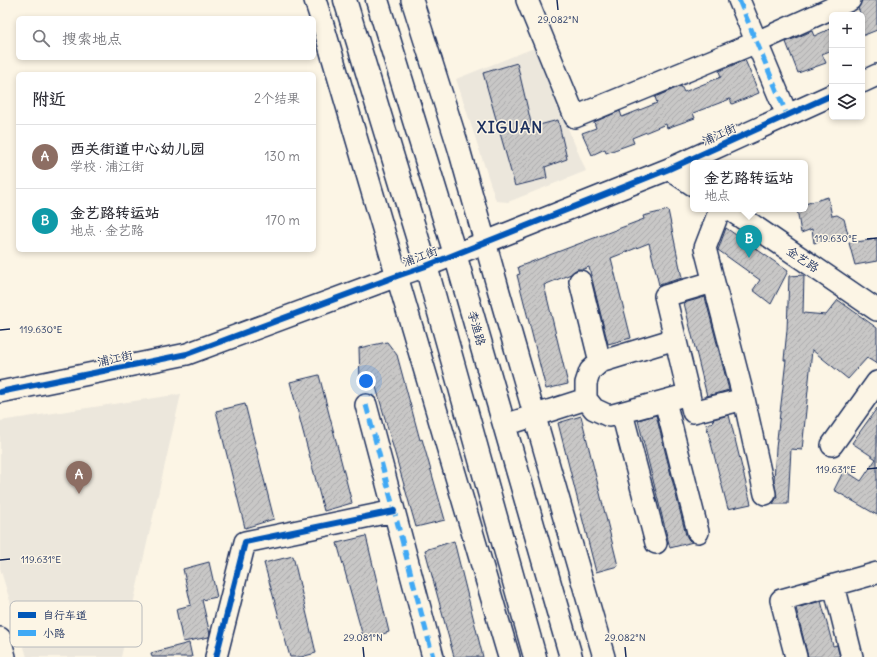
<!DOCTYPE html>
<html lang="zh">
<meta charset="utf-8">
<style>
:root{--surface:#fff;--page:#f2f2f3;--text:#2b2b33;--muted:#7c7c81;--line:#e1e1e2;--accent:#ea580c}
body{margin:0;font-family:Delius,"LXGW WenKai TC",sans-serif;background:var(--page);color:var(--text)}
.controls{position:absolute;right:12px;top:12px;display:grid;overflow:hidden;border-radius:6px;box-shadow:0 2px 6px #0003}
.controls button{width:36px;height:36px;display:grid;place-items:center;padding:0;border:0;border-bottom:1px solid var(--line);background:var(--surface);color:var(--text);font:20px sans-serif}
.you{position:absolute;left:366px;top:381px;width:14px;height:14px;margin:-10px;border:3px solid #fff;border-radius:50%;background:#1a73e8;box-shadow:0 0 0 6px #1a73e833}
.badge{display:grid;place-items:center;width:26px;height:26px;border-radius:50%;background:var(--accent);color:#fff;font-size:13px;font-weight:700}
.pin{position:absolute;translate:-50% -33px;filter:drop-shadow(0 1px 2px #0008)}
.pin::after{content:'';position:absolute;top:21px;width:14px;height:12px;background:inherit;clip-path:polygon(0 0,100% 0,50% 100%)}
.popup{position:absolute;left:690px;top:160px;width:118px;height:52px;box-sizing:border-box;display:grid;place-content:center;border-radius:6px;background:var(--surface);filter:drop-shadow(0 1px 3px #0005);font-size:13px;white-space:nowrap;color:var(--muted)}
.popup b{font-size:15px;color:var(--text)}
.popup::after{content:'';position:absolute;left:50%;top:100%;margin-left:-8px;border:8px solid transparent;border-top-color:var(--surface)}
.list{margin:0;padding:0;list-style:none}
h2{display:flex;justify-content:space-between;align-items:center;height:52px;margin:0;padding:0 16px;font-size:17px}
h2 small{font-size:13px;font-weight:400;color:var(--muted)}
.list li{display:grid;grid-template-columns:26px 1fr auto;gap:12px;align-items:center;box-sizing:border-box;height:64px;padding:0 16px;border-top:1px solid var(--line)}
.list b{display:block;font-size:15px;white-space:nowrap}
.list p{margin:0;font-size:13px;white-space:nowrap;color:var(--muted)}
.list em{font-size:13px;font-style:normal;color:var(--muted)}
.icon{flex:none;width:22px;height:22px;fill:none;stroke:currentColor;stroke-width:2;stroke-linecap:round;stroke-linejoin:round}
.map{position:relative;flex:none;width:877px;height:657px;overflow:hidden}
.search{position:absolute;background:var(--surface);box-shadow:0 2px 6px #0003;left:16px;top:16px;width:300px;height:44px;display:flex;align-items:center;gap:10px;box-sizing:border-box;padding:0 14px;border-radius:6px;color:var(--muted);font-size:15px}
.panel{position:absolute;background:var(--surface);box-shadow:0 2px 6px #0003;left:16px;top:72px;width:300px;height:180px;border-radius:6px}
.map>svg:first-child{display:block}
.built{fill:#ece7dc}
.building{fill:url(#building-hatch);stroke:#1b2f5e}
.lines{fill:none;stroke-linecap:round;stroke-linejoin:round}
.minor-casing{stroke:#1b2f5e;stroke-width:24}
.major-casing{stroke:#1b2f5e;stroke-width:25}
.minor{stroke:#fcf5e5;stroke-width:21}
.major{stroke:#fcf5e5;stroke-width:22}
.quiet{stroke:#3fa9f5;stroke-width:5;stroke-dasharray:10 5;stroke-linecap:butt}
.cycleway-casing{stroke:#fcf5e5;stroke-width:8}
.cycleway{stroke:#0057b8;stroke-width:6}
.ticks{fill:none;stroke:#1b2f5e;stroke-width:1.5}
.labels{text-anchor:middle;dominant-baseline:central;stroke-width:3;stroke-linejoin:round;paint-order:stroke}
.street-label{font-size:12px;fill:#1b2f5e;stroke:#fcf5e5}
.district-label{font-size:16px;font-weight:bold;letter-spacing:1px;fill:#1b2f5e;stroke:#fcf5e5}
.key{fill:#fcf5e5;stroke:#b8babc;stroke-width:1}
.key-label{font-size:11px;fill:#1b2f5e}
.ticks-label{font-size:10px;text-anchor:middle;fill:#1b2f5e;stroke:#fcf5e5;stroke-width:3;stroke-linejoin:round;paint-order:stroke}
</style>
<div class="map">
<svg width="877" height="657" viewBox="0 0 877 657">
<defs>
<pattern id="building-hatch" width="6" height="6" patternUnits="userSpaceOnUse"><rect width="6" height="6" fill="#c8c7c6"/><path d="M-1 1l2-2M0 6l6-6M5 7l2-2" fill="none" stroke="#ababac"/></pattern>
</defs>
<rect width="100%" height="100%" fill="#fcf5e5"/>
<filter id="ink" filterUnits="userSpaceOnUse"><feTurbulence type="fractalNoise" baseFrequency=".025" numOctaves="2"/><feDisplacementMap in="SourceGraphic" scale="8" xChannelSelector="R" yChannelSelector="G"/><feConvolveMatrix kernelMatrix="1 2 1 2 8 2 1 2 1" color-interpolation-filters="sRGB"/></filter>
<g filter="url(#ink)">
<path class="built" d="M 534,48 L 586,171 L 508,202 L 496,201 L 456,79 Z
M 181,394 L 121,657 L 27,657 L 0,568 L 0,421 Z"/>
<path class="building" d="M 862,0 L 877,0 L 877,30 L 862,36 L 862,15 L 861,15 L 858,8 Z
M 832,28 L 832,50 L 822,54 L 826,63 L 798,73 L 786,42 L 812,31 L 814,36 Z
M 745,60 L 759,93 L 732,104 L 730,99 L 693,113 L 695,118 L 667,128 L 666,124 L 632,138 L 634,143 L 606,153 L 605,149 L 592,155 L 582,133 L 596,128 L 594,122 L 620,111 L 622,117 L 657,103 L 655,97 L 681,86 L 684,92 L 721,77 L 719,71 Z
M 517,63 L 532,127 L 558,120 L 567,159 L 545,167 L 547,178 L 515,186 L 483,73 Z
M 828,197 L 832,216 L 837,215 L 844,219 L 848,234 L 814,243 L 812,229 L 801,233 L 797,209 L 805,209 L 805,204 Z
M 668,210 L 682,278 L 659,285 L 649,243 L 611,258 L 631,338 L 608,344 L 589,267 L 583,269 L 577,269 L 571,274 L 544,285 L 568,384 L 546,389 L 517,275 L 520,274 L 518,267 L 644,219 L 643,216 Z
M 726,228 L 788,271 L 771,304 L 753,290 L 760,280 L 718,250 Z
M 877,239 L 877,261 L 855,265 L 849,243 Z
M 804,275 L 803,313 L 826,315 L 838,300 L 877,328 L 877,364 L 867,358 L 848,379 L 812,350 L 802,450 L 791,449 L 788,504 L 773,504 L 777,497 L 774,481 L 776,448 L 786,360 L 784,360 L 787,330 L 789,276 Z
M 705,297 L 729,390 L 707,396 L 684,303 Z
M 387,342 L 397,355 L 420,440 L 422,439 L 445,520 L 416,527 L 376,387 L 360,383 L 359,348 Z
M 319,375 L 352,503 L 324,511 L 290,382 Z
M 245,404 L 274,519 L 245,528 L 216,411 Z
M 877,408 L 877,515 L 834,490 L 844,470 L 861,481 L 876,459 L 852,443 Z
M 656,415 L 686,535 L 689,540 L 693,542 L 670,548 L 638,420 Z
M 729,415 L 751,504 L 728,509 L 706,424 L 714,422 L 713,419 Z
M 581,416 L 618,566 L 596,572 L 558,423 Z
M 366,536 L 389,632 L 364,640 L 337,543 Z
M 454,541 L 483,657 L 454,657 L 425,550 Z
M 293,556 L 316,653 L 301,657 L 290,657 L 264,563 Z
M 209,562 L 217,597 L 202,600 L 210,634 L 209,637 L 183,642 L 176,609 L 191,605 L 183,569 Z
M 821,601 L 833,646 L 837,645 L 840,657 L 808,657 L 796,608 Z
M 189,643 L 192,657 L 152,657 L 151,653 Z"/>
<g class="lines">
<g class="minor-casing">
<path id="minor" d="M 315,0 L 324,28 L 509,657
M 412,0 L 459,149 L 499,292 L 604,657
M 527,0 L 575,117 L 757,42 L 850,0
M 739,0 L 787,115
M 862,82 L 877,75
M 669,169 L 693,185
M 720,209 L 705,248 L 744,399 L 765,494
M 729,209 L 877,310
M 580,281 L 600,362
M 713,282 L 665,296 L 693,412 L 744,399
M 675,339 L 600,362 L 590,371 L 586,383 L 586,399 L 594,409 L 609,416 L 689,394
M 0,392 L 187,354 L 397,276 L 426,266 L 669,169 L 832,95
M 665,401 L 698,532
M 366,405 L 433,657
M 622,413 L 656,543
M 505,425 L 586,399
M 832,445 L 877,382
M 834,585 L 852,657
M 0,638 L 5,657
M 216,657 L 245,542 L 394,511
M 796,657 L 781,600 L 877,573"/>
</g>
<g class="major-casing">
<path id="major" d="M 345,0 L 426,266 L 535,657
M 377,0 L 455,254 L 571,657"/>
</g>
<use href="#minor" class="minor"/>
<use href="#major" class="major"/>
<path class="quiet" d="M 739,0 L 787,115
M 366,405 L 433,657"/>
<g class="cycleway-casing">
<path id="cycleway" d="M 0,392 L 187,354 L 397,276 L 426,266 L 669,169 L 832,95
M 216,657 L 245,542 L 394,511"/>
</g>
<use href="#cycleway" class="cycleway"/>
</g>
</g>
<path class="ticks" d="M 557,0 L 558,10M 867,239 L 877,238M 0,330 L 10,329M 867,469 L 877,468M 0,560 L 10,559M 363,647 L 364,657M 625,647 L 626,657"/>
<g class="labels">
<g class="street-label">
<text transform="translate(719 134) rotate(-24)">浦江街</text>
<text transform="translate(420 256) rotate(-20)">浦江街</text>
<text transform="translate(803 259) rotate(34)">金艺路</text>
<text transform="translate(477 328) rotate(74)">李渔路</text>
<text transform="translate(115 358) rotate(-12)">浦江街</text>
</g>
<g class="district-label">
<text x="510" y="127">XIGUAN</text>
</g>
</g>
<rect x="10" y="601" width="132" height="46" rx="6" class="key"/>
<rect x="18" y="612" width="18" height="6" fill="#0057b8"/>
<rect x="18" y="630" width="18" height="6" fill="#3fa9f5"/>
<g class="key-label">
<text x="43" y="619">自行车道</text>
<text x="43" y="637">小路</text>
</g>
<g class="ticks-label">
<text x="558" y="23">29.082°N</text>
<text x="836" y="242">119.630°E</text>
<text x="41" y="333">119.630°E</text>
<text x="836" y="473">119.631°E</text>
<text x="41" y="563">119.631°E</text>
<text x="363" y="641">29.081°N</text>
<text x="625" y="641">29.082°N</text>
</g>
</svg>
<div class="controls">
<button>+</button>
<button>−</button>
<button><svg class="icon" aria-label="layers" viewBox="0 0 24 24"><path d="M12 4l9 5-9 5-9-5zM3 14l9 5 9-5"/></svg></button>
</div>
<div class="you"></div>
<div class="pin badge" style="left:79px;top:494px;background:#8d6e63">A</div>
<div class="pin badge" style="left:749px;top:258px;background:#0f9aa8">B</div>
<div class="popup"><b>金艺路转运站</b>地点</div>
<div class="search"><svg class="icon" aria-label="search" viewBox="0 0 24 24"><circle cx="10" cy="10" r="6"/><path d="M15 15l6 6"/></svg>搜索地点</div>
<section class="panel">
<h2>附近<small>2个结果</small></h2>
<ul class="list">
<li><span class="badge" style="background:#8d6e63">A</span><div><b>西关街道中心幼儿园</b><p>学校 · 浦江街</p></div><em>130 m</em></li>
<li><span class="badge" style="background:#0f9aa8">B</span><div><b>金艺路转运站</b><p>地点 · 金艺路</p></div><em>170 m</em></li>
</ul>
</section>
</div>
